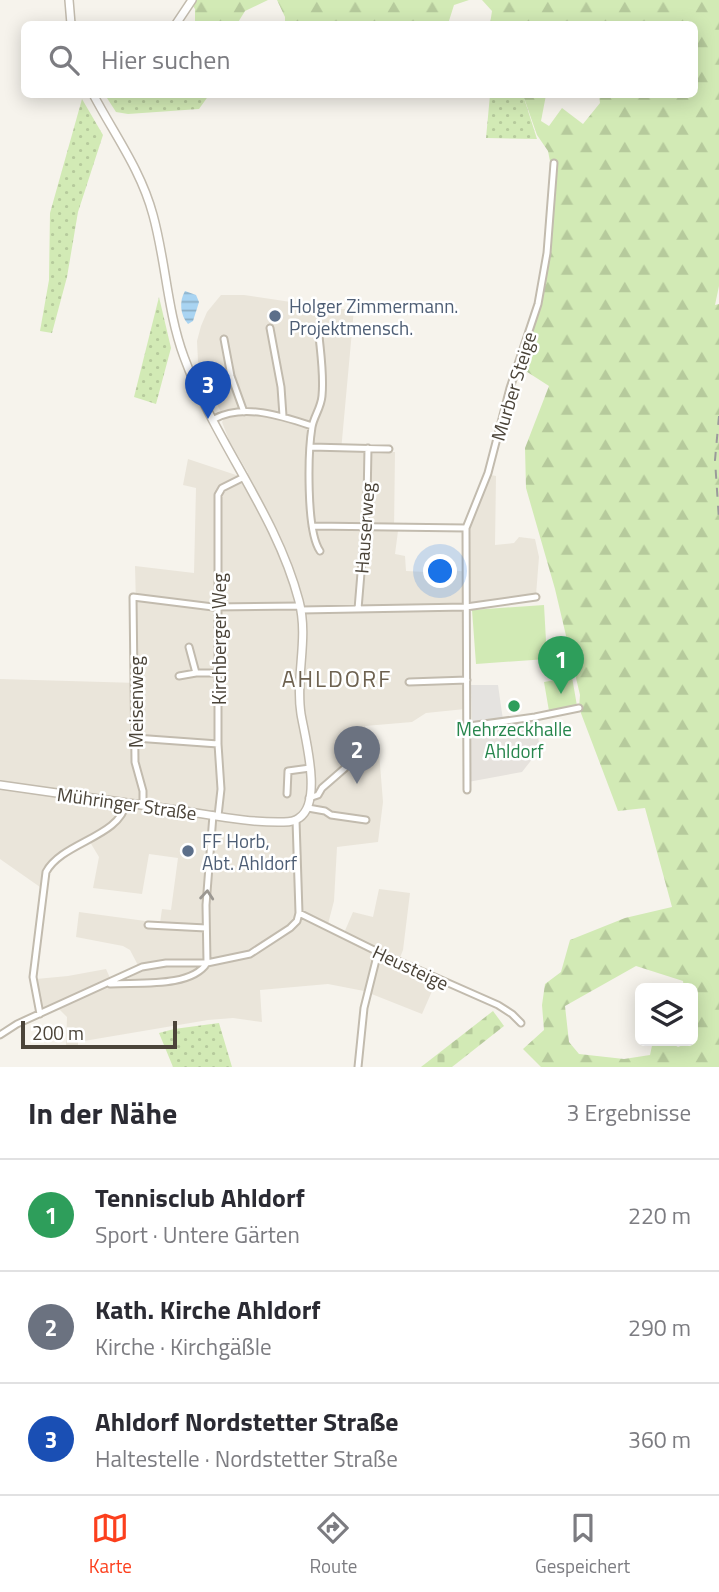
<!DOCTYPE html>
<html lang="de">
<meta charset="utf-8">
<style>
:root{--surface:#fff;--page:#f2f2f3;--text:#2b2b33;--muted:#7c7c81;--line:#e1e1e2;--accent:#fc3f1d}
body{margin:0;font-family:"Titillium Web",sans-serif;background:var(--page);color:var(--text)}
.controls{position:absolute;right:21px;bottom:21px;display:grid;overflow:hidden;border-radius:10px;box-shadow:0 4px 18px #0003}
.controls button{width:63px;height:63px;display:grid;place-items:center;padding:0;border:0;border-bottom:2px solid var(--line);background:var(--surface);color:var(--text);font:35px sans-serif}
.scale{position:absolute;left:21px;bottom:18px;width:156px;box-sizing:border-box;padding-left:7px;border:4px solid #4b4439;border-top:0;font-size:19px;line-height:24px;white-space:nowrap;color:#4b4439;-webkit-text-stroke:5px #fff;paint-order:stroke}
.you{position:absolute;left:441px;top:572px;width:24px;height:24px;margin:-18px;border:5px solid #fff;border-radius:50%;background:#1a73e8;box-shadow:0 0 0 10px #1a73e833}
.badge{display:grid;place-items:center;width:46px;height:46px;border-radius:50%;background:var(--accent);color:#fff;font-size:23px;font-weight:700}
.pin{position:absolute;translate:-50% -58px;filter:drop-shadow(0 2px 4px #0008)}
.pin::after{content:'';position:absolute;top:37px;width:24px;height:21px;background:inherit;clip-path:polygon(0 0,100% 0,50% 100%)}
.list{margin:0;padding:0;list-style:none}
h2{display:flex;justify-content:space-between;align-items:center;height:91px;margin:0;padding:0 28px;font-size:30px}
h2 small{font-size:23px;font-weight:400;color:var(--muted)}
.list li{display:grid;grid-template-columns:46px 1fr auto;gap:21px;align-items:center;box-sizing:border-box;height:112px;padding:0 28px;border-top:2px solid var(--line)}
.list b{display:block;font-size:26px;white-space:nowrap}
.list p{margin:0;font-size:23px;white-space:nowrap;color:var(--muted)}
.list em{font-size:23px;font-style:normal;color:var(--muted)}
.icon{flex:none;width:38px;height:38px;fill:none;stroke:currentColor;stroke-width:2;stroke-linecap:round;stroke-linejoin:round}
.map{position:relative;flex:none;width:719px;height:1067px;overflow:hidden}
.search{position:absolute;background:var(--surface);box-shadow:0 4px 18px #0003;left:21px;right:21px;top:21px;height:77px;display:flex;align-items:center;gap:18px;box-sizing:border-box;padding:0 24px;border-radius:10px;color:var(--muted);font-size:26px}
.sheet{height:427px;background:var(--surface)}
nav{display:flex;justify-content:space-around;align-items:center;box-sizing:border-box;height:98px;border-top:2px solid var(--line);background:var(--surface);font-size:19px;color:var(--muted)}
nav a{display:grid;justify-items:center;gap:4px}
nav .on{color:var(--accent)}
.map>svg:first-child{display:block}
.residential{fill:#eae5da}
.industrial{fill:#e6e2dd}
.grass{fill:url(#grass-dots)}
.forest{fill:url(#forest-firs);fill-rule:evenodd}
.cemetery{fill:url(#cemetery-stones)}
.park{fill:#d2eab5}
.parking{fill:#e5e3e0}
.water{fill:url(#water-rules)}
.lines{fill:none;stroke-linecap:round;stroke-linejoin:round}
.minor-casing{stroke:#c2bbae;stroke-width:9}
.tertiary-casing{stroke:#c2bbae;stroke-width:10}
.minor{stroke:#fff;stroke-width:5}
.tertiary{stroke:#fff;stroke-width:7}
.rail{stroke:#9a9a9a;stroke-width:2;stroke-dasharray:9 9;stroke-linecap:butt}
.oneway{stroke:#9c9892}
.service-dot{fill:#5c6f8a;stroke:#fff;stroke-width:2.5}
.leisure-dot{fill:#2e9e5b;stroke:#fff;stroke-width:2.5}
.labels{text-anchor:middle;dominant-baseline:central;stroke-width:5;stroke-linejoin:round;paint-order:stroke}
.service-label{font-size:19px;fill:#4e5e75;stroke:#fff;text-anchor:start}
.street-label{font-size:19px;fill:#4b4439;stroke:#fff}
.leisure-label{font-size:19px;fill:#27864d;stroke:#fff}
.quarter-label{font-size:23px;letter-spacing:2px;fill:#6e6250;stroke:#fff}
</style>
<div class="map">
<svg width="719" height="1067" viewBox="0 0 719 1067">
<defs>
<pattern id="grass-dots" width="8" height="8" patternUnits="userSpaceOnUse" patternTransform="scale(1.75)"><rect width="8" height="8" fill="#d2eab5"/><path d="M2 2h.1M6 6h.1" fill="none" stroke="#b6ca9c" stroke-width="1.8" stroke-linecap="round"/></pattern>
<pattern id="forest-firs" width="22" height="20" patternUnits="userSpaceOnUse" patternTransform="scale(1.75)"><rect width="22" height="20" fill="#d2eab5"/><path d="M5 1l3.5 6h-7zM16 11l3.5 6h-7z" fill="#b6ca9c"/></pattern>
<pattern id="cemetery-stones" width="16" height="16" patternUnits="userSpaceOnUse" patternTransform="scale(1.75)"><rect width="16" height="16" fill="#d2eab5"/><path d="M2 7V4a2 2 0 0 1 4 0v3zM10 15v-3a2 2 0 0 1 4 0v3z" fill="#b6ca9c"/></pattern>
<pattern id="water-rules" width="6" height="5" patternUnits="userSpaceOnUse" patternTransform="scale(1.75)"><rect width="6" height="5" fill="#a9d4f2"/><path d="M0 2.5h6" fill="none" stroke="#8caec5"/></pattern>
</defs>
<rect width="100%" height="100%" fill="#f6f3ec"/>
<path class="residential" d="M 221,295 L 244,295 L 338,309 L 354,309 L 341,451 L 395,452 L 394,530 L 398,531 L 395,554 L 405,556 L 406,571 L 426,572 L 427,568 L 470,572 L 469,525 L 491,475 L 496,476 L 495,545 L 514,543 L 519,537 L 535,539 L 539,557 L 536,595 L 463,604 L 465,709 L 426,713 L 412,722 L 365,726 L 365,750 L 379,752 L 383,802 L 378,842 L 337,847 L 334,901 L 328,924 L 344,933 L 353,912 L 373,917 L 379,889 L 410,893 L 403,950 L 397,965 L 436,982 L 422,1014 L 364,991 L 328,984 L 260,990 L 262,1022 L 233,1018 L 208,1020 L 78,1042 L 78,1048 L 66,1046 L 67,1017 L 54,1004 L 42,1009 L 36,979 L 68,976 L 106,969 L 114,987 L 141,971 L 130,950 L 123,946 L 76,937 L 79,912 L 160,923 L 162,909 L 171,910 L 178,858 L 149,854 L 142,894 L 93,888 L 99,857 L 87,837 L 50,860 L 43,868 L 40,887 L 0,859 L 0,679 L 138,683 L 135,566 L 194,573 L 196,488 L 183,485 L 188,459 L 239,476 L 248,473 L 229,440 L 222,422 L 224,418 L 203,377 L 198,362 L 197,341 L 201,326 L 207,312 Z"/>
<path class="industrial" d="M 535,717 L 541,756 L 533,758 L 522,772 L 468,782 L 469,726 Z"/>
<path class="grass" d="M 108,95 L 108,94 L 209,95 L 199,109 L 128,114 L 116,112 L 107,98 Z
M 490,95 L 523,95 L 537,139 L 486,138 Z
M 82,99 L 103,135 L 78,212 L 67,277 L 52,333 L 40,331 L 49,280 L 50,213 Z
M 159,297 L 171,348 L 156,404 L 134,397 Z
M 219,1023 L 232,1067 L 173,1067 L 159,1033 L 174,1029 Z"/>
<path class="forest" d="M 189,0 L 268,0 L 245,11 L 237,24 L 195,24 L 195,9 Z
M 277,0 L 469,0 L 454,5 L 448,24 L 285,24 L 285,17 Z
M 482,0 L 719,0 L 719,286 L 715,305 L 719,304 L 719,1067 L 541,1067 L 523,1049 L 544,1030 L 542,1005 L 545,984 L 561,972 L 570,940 L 625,918 L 672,907 L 645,808 L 618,811 L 579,708 L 580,695 L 555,589 L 526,488 L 525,448 L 549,386 L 521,368 L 543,291 L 556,192 L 548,151 L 537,135 L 523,95 L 546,95 L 541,121 L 549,126 L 562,108 L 583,124 L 600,103 L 599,95 L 694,94 L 694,24 L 612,24 L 558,21 L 557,24 L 490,24 L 492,11 ZM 636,966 L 683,981 L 684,988 L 693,988 L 693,1041 L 678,1047 L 668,1041 L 653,1041 L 650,1055 L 624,1059 L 579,1054 L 569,1042 L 565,1006 Z"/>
<path class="cemetery" d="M 493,1011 L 504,1026 L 452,1067 L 421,1067 Z"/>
<path class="park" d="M 544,605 L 547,659 L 476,664 L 472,610 Z
M 572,677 L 577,706 L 549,711 L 544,682 Z"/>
<path class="parking" d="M 471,685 L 498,685 L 503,720 L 472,723 Z"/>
<path class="water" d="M 185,291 L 196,295 L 199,302 L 193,321 L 188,324 C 180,315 179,301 185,291 Z"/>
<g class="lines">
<g class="minor-casing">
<path id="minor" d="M 270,328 L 281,387 L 283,416
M 319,336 C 321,356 324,376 322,396 C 321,408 314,416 312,427 C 308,452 306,531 320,551
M 224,339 L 231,376 L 244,412
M 214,419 C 244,403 282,416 312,426
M 311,447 L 389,449
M 312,526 L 466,528
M 358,609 L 367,501 L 368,448
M 301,610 L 466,607 L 536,597
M 189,647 L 196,673
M 179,676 L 196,673 L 218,673
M 409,682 L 467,680
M 469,726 L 535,717 L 579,708
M 135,738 L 218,744
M 467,790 L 466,528 L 488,473 L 510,388 L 538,304 L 547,253 L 554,163
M 287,794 L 288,771 L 310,768
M 309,798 L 318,795 L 322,788 L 345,768
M 143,805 L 143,791 L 135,762 L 133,597 L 213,607 L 300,606
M 308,808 L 325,811 L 331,815 L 366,820
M 218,816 L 221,789 L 218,744 L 218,495 L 222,488 L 244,477
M 299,913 L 378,952 L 498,1005 L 512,1014 L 521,1023
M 148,925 L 206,928
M 110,984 C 138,982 191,988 207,963 L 206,905 L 213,815
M 40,1014 L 33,977 L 46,872 C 62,842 120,837 126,803
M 0,1035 L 17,1024 L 142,967 L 166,963 L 207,963 L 250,954 L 290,928 L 297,921 L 299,913 L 296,820
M 358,1067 L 364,1008 L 378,952"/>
</g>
<g class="tertiary-casing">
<path id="tertiary" d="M 69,0 L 71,24
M 176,24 L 192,0
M 0,785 C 59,793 118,802 177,810 C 212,815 249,823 284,822 C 289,822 295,821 299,818 C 323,802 305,738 301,714 C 295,676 309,639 299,601 C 276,513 215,442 184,357 C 167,311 166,262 153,215 C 141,170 114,134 93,94"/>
</g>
<use href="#minor" class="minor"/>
<use href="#tertiary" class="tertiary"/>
<path class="rail" d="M 719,416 L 715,460 L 719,520"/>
</g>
<defs><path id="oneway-chevron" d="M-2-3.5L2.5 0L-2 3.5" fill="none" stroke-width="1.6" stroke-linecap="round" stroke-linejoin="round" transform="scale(1.75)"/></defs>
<use class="oneway" href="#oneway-chevron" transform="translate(207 895) rotate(-85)"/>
<g class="service-dot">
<circle cx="275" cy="316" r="7"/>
<circle cx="188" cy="851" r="7"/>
</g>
<circle class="leisure-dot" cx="514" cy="706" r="7"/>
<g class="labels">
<g class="service-label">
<text x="289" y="305">Holger Zimmermann.<tspan x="289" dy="22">Projektmensch.</tspan></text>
<text x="202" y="840">FF Horb,<tspan x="202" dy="22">Abt. Ahldorf</tspan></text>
</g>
<g class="street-label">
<text transform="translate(513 386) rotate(-73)">Murber Steige</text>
<text transform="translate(364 528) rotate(-86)">Hauserweg</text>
<text transform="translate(218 639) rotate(-90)">Kirchberger Weg</text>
<text transform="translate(135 702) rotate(-90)">Meisenweg</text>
<text transform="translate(127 803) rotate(8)">Mühringer Straße</text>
<text transform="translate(411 967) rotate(25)">Heusteige</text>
</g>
<g class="leisure-label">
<text x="514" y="728">Mehrzeckhalle<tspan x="514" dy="22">Ahldorf</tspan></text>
</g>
<g class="quarter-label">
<text x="337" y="678">AHLDORF</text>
</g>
</g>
</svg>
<div class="controls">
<button><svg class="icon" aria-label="layers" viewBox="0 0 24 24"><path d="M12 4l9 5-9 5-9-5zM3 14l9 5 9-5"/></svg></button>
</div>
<div class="scale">200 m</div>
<div class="you"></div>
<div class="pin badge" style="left:561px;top:694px;background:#2e9e5b">1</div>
<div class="pin badge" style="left:357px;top:784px;background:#6b7280">2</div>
<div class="pin badge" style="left:208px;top:419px;background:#1a4fb4">3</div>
<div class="search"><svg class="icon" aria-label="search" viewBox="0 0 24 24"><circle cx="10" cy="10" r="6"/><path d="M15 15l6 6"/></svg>Hier suchen</div>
</div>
<section class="sheet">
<h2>In der Nähe<small>3 Ergebnisse</small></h2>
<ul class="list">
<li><span class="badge" style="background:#2e9e5b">1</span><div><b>Tennisclub Ahldorf</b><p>Sport · Untere Gärten</p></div><em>220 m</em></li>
<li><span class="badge" style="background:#6b7280">2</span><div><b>Kath. Kirche Ahldorf</b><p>Kirche · Kirchgäßle</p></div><em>290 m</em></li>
<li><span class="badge" style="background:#1a4fb4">3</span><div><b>Ahldorf Nordstetter Straße</b><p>Haltestelle · Nordstetter Straße</p></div><em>360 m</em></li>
</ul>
</section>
<nav>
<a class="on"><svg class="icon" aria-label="map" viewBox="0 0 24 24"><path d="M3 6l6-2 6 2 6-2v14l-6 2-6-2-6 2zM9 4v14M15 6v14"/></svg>Karte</a>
<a><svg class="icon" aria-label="directions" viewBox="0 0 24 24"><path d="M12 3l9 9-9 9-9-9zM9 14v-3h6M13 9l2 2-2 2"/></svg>Route</a>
<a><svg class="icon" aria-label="saved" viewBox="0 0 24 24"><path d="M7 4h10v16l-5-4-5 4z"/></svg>Gespeichert</a>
</nav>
